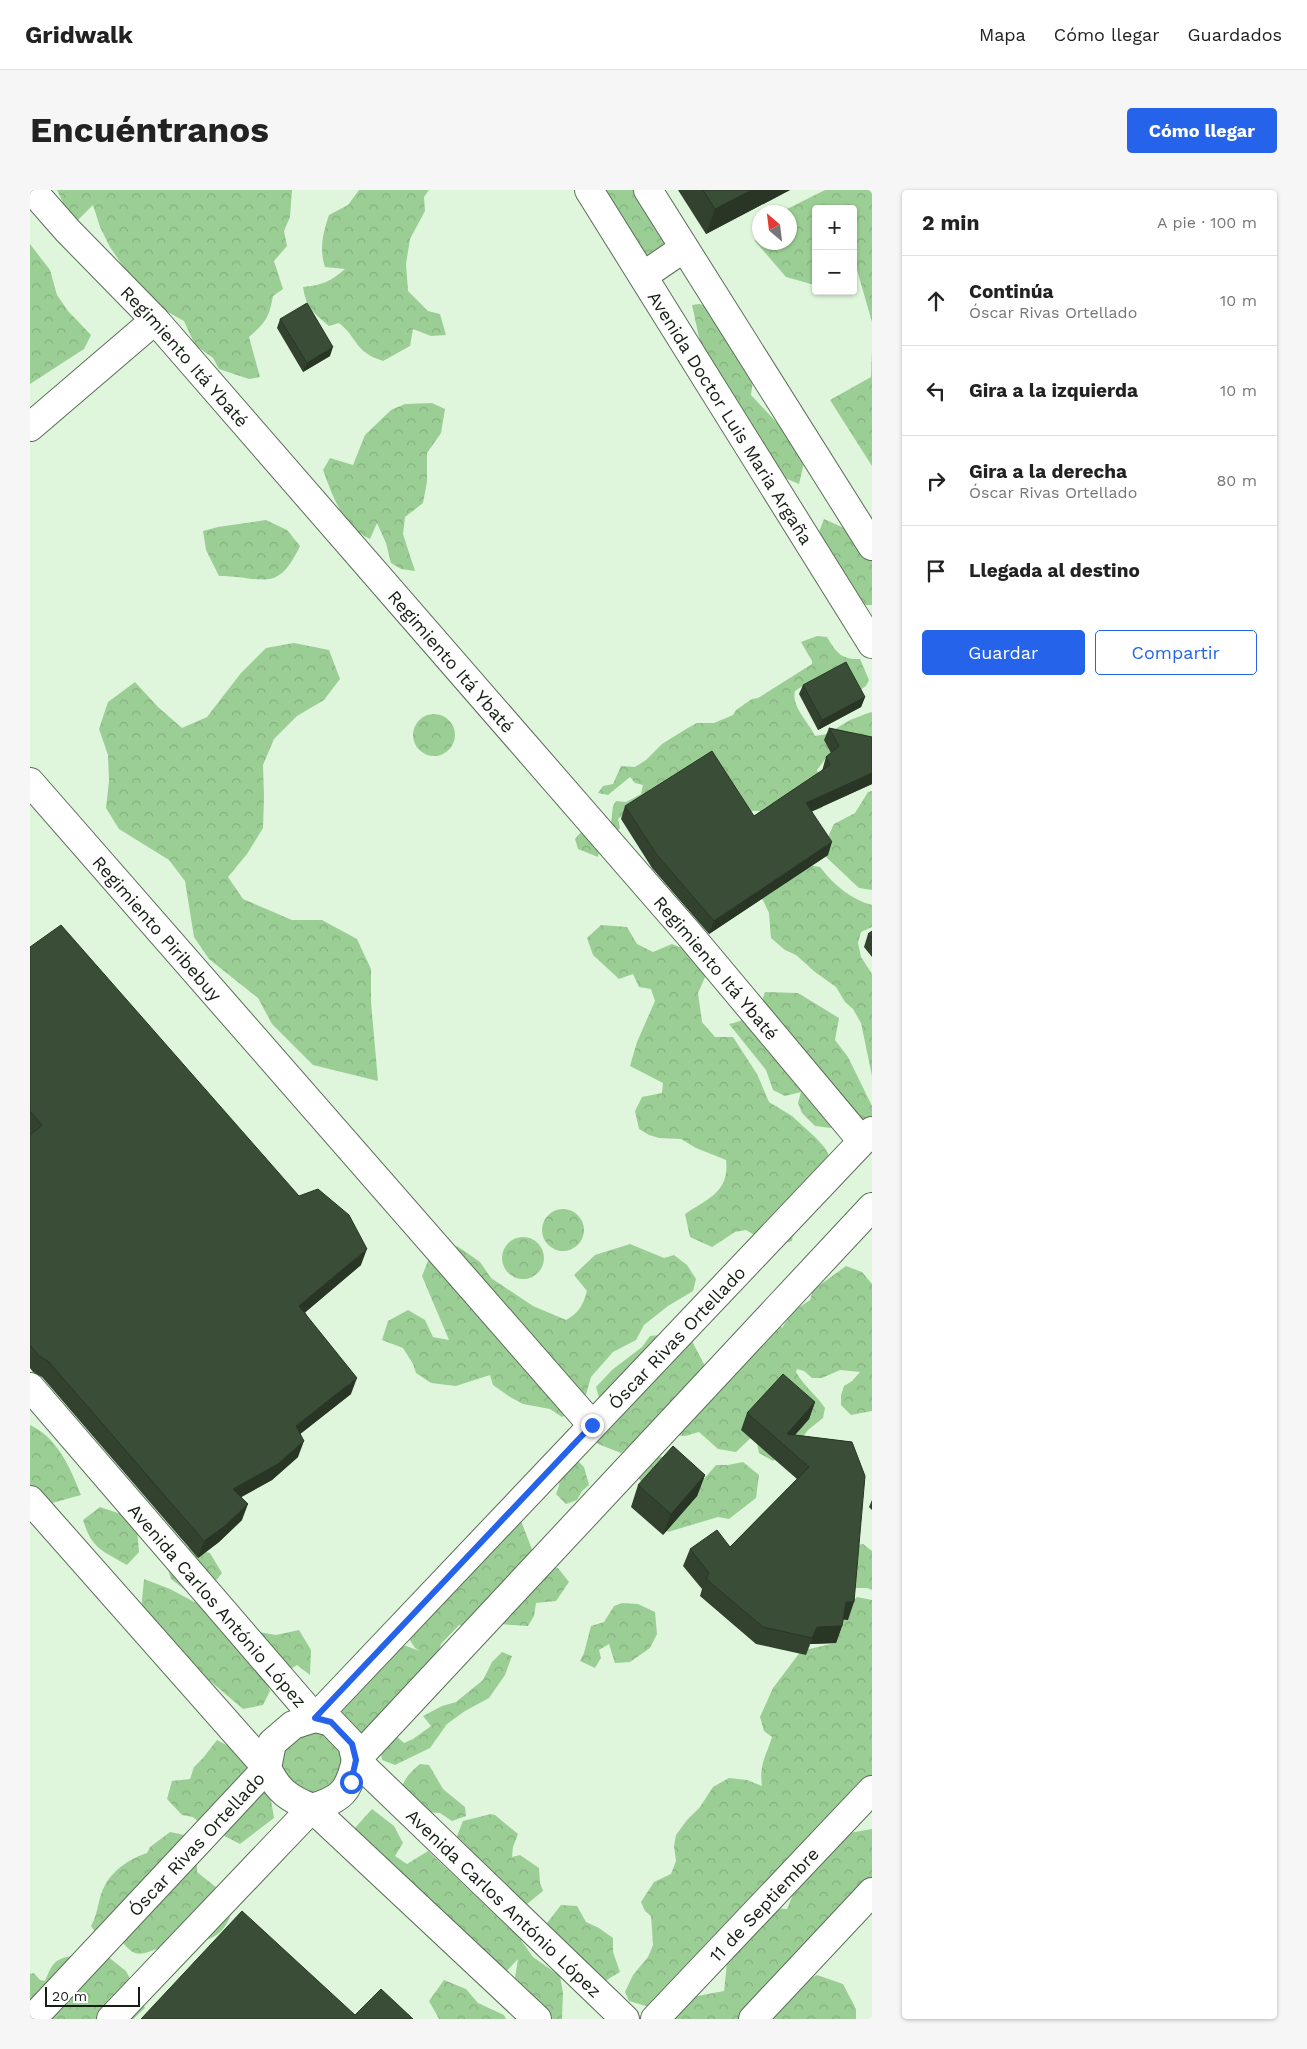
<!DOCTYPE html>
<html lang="es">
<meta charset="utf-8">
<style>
:root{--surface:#fff;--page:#f6f6f6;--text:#222;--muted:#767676;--line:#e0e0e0;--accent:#2563eb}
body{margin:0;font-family:"Work Sans",sans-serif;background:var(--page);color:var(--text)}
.controls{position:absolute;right:15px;top:15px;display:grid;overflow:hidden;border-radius:5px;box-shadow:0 1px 4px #0004}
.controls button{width:45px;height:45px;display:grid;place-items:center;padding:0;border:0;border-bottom:1px solid var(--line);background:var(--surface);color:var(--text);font:25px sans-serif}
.compass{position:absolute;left:722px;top:15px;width:45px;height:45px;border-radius:50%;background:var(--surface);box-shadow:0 1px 4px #0004;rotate:332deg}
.scale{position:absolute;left:15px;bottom:12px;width:95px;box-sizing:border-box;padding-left:5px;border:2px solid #151d14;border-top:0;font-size:14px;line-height:18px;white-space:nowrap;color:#151d14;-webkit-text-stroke:4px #fff;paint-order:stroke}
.stop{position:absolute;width:15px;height:15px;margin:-11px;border:4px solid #2563eb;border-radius:50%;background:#fff}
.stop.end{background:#2563eb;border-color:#fff;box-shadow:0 1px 5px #0008}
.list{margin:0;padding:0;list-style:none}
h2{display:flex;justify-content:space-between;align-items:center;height:65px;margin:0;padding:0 20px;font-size:21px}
h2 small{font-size:16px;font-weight:400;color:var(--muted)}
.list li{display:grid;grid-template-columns:32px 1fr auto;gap:15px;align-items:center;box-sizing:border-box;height:90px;padding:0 20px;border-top:1px solid var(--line)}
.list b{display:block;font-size:19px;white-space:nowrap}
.list p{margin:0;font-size:16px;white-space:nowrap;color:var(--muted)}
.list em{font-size:16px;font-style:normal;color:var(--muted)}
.actions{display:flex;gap:10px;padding:15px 20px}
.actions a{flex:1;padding:11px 0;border:1px solid var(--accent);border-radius:5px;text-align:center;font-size:18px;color:var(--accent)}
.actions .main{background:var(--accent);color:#fff}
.icon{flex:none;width:28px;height:28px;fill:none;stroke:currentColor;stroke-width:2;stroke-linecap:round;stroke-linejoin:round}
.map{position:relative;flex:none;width:842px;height:1829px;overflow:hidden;border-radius:5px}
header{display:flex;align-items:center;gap:30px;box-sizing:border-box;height:70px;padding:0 25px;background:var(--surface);border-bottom:1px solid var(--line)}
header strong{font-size:24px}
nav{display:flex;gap:28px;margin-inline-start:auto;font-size:18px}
.intro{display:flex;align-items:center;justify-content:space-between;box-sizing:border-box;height:120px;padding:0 30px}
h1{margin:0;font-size:35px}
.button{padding:12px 22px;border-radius:5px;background:var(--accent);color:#fff;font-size:18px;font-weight:700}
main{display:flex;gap:30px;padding:0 30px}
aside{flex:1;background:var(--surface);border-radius:5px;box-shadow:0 1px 4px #0004}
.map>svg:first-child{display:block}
.forest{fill:url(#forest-crowns);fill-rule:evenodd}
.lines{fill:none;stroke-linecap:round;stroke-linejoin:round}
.minor-casing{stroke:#5a6e57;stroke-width:30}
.major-casing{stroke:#5a6e57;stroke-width:30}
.minor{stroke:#fff;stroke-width:28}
.major{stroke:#fff;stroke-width:28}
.wall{fill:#32422f}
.shaded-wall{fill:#293626}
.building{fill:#3a4d37;stroke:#293626}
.route{stroke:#2563eb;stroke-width:6}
.labels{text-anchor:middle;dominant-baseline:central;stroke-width:5;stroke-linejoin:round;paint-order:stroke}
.street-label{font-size:18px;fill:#151d14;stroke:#fff}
</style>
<header>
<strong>Gridwalk</strong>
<nav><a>Mapa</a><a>Cómo llegar</a><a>Guardados</a></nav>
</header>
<div class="intro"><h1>Encuéntranos</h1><a class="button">Cómo llegar</a></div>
<main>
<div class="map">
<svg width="842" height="1829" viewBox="0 0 842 1829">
<defs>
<pattern id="forest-crowns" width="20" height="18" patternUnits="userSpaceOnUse" patternTransform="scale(1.25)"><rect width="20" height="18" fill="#9bce94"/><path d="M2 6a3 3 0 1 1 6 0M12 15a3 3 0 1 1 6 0" fill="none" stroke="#85b07f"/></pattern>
</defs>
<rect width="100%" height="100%" fill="#dff6dc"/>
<path class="forest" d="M 27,0 L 262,0 L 260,27 L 254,41 L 257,56 L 244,71 L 253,99 L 243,106 C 239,128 236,132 219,147 L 230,187 L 219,189 L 189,179 L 183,168 L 165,155 L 154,131 L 125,115 L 97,82 L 80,57 L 70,37 L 63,15 L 47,31 L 35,17 Z
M 329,0 L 399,0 L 394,7 L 395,21 L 380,49 L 376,74 L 378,101 L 398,121 L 410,124 L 416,145 L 401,146 L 383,139 L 380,156 L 353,171 C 323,161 329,149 309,133 L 299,136 C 284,123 276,118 273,97 C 292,95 300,92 315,79 L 295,77 C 289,59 293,43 299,25 L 318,15 Z
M 566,0 L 606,0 L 644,53 L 619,70 Z
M 795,0 L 842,0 L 842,132 L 827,80 L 823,81 L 823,19 L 786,19 L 786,93 L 781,94 L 756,87 L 725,51 L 729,45 L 729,52 L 759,52 L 759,22 L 751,22 Z
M 0,54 L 20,80 L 27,105 L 38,121 L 61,145 L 54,159 L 0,194 Z
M 669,114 L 695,120 L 726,167 L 721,205 L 776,264 L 769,294 L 739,281 L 672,161 L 662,115 Z
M 842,159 L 842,276 L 800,210 L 841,187 Z
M 402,213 L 415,219 L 411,243 L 397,263 L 397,292 L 393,313 L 375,327 L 373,344 L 385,381 L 371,379 L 361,373 L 356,353 L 347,333 L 340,349 C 313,337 303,307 293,280 L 300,268 L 323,275 L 335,245 L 361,220 L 375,214 Z
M 794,329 L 823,342 L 842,371 L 842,415 L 828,415 L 786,350 Z
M 236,330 L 257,340 L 270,356 C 247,405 232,386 189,386 L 176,360 L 173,341 L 188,337 Z
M 787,446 L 797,447 C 806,462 811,470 830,469 L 839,490 L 836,496 L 828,501 L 779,492 L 765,501 C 761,517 779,532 785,546 L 797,544 L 820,530 L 841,522 L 842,523 L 842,557 L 796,568 L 787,580 L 795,605 L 792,618 L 783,621 C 767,608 747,607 731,621 L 599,620 L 588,629 L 590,638 L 569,662 L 568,667 L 548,659 L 545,649 L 553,640 L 581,633 L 583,616 L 586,611 L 596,612 L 611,604 L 613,595 L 605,593 L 600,587 L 578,605 L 568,603 L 573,596 L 583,594 L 591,576 L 605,577 L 616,570 L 632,554 L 656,539 L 667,533 L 684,533 L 703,525 L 706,520 L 722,509 L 728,508 L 782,474 L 782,471 L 771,452 Z
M 264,453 L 299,460 L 310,489 L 294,510 L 267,526 L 244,549 L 233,575 L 234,607 L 233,638 L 217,664 L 198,687 L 213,709 L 262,730 L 292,730 L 327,749 L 341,779 L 341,812 L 348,891 L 283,875 L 242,834 L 228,808 L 179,769 L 164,747 L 155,691 L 139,670 L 89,639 L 76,618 L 79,591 L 78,565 L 69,539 L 78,512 L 105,492 L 128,517 L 152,538 L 177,527 L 211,483 L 236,458 Z
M383 545a21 21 0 1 1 42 0a21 21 0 1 1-42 0Z
M 842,601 L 842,700 L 829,698 L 795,666 L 797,649 L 804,634 L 825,623 L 838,602 Z
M 765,672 L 790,677 C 804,695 820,709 842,715 L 842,737 L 831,742 L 828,753 L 831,767 L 842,784 L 842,886 L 831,833 L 823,819 L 815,812 L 806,797 L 785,782 L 766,765 L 755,760 L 741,748 L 739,723 L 732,708 Z
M 571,735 L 597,737 L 607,754 L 623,762 L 642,754 L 657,760 L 676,785 L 668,803 L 672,832 L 685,847 L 703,847 L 727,884 L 739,912 L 762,926 L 786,948 L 795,958 L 807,981 L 764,1035 L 762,1051 L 743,1056 L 716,1040 L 705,1042 L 682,1057 L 660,1047 L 655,1024 C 677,1009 700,1002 696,970 L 666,958 L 651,949 L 629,948 L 619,945 L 609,939 L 605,921 L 612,907 L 632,903 L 633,893 L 600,876 L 607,852 L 625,811 L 621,799 L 609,797 L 603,784 L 589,789 L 563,765 L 557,748 Z
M 735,802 L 768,803 L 809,828 L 805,850 L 818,867 L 842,916 L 842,943 L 785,936 L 772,923 L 768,913 L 771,902 L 755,906 L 743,900 L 736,880 L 699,834 C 717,831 730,820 735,802 Z
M512 1040a21 21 0 1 1 42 0a21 21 0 1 1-42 0Z
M472 1068a21 21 0 1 1 42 0a21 21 0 1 1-42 0Z
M 600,1054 L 634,1068 L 644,1065 L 657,1075 L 666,1089 L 663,1101 L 638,1116 L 614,1135 L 606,1150 L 583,1162 L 561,1187 L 553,1215 L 532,1227 L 520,1219 L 493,1214 L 480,1207 L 463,1195 L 460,1185 L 426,1196 L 401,1193 L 386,1183 L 383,1174 L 373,1158 L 352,1150 L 358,1131 L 378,1120 L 395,1130 L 403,1147 L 419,1150 L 392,1086 L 398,1071 L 427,1056 L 450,1072 L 461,1088 L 503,1116 L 536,1130 C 549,1123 553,1115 557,1101 L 544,1085 L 565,1065 Z
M 816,1076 L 832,1082 L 842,1094 L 842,1221 L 821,1225 L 811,1215 L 811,1205 L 814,1196 L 822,1191 L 830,1182 L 810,1180 L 792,1188 L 782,1188 L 774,1181 L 767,1179 L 766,1182 C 774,1196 786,1205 795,1218 L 793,1228 L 778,1240 L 766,1256 L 743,1271 L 729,1263 L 725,1244 L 706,1262 L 688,1259 L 669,1242 L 655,1246 L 613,1243 L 591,1263 L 568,1254 L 562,1246 L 572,1218 L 566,1197 L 582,1180 L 612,1157 L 620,1146 L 660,1142 L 663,1153 L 676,1178 L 744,1125 L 752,1138 L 762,1122 L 780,1110 L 783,1100 Z
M 0,1235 C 27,1247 41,1279 51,1305 L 22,1313 L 0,1296 Z
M 613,1264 C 641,1266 651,1274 673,1290 L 686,1275 L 698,1275 L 713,1272 L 729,1285 L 726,1308 L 699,1329 L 688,1327 L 638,1342 C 624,1326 621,1304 608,1287 Z
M 543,1266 L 554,1277 L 559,1295 L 552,1301 L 547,1310 L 536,1314 L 526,1304 L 529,1296 L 530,1283 Z
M 70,1317 L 97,1326 L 107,1338 L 109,1362 L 97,1375 C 71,1360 62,1359 53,1330 Z
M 491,1331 L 505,1367 L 455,1412 L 448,1426 L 439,1437 L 429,1435 L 411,1454 L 407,1467 L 340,1543 L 328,1543 L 310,1527 L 313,1514 L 365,1452 L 390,1461 L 385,1458 L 374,1441 Z
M 833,1354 L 842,1361 L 842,1400 L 837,1398 L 820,1398 L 819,1357 Z
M 151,1356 L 180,1363 L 192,1383 L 176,1403 L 159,1403 L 141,1389 L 135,1370 Z
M 509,1376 L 528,1378 L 539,1392 L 526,1411 L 506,1413 L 504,1426 L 498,1436 L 454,1433 Z
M 114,1389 L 140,1399 L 185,1423 L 229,1474 L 240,1501 L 233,1515 L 213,1519 L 165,1478 L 111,1421 Z
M 827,1407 L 842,1410 L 842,1597 L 814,1644 L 842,1639 L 842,1702 L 710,1829 L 639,1829 L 619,1817 L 599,1811 L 595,1802 L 603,1785 L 618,1767 L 623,1755 L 621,1726 L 615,1721 L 611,1712 L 624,1692 L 641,1684 L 646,1671 L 644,1656 L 646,1645 L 657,1630 L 670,1617 L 683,1597 L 699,1588 L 717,1590 L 732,1596 C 729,1573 736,1567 742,1547 L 734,1541 L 730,1527 L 743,1498 L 771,1461 L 805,1453 L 814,1419 ZM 761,1699 L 762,1707 L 757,1719 L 741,1718 ZM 697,1773 L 694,1801 L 646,1810 Z
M 592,1413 L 608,1414 L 625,1422 L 627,1444 L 620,1458 L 600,1472 L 585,1473 L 579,1454 L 569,1460 L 571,1468 L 565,1478 L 550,1471 L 554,1463 L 561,1436 L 574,1432 L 584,1416 Z
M 269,1440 L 281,1460 L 280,1485 L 267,1475 L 256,1482 L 229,1442 L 246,1445 Z
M 472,1462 L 482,1466 L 475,1485 L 459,1508 L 435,1521 L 417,1534 L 400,1558 L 365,1575 L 352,1570 L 350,1558 L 366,1546 L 374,1553 L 383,1549 L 401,1536 L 393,1526 L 412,1516 L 426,1512 L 453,1490 L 462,1472 Z
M 298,1541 L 312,1556 L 312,1587 L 284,1609 L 264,1601 L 247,1579 L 250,1560 L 266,1543 Z
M 187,1550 L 208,1561 L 243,1602 L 241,1610 L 244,1628 L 210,1654 L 171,1634 L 163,1627 L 152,1625 L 137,1609 L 142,1591 L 160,1589 L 164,1577 L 173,1568 Z
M 390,1574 L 399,1575 L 413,1599 L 435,1617 L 436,1626 L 422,1631 L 410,1623 L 377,1621 L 366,1611 C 373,1593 375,1586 390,1574 Z
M 342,1619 L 364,1636 L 373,1653 L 365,1666 L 377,1674 L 398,1661 L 488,1746 L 503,1767 L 530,1786 L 533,1803 L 532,1829 L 507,1829 L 482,1806 L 488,1769 L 467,1791 L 315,1649 Z
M 461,1624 L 465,1625 L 488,1644 L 483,1657 L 482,1667 L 490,1665 L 509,1678 L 510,1693 L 513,1701 L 492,1718 L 425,1651 L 433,1631 Z
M 140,1642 L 159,1646 L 167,1670 L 167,1682 L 192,1702 L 203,1716 C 195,1758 162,1751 131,1758 C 123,1759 113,1766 105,1763 C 99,1761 95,1754 90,1751 C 84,1748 74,1748 68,1746 L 61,1736 C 69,1722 68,1707 75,1695 C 83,1680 101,1668 117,1663 L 120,1657 Z
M 531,1715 L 547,1716 L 556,1732 L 569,1738 L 583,1748 L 583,1762 L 590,1782 L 575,1791 L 511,1746 L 517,1733 Z
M 42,1766 L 77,1766 L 96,1781 L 115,1818 L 103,1829 L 0,1829 L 0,1784 L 4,1783 L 10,1790 L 15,1791 C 22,1775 23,1769 42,1766 Z
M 787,1785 L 813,1794 L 826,1819 L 826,1829 L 733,1829 L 769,1794 Z
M 414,1790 L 436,1799 L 448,1813 L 474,1825 L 476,1829 L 409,1829 L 399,1811 Z"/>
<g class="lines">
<g class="minor-casing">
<g id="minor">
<path id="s1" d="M 2,0 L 38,41 L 125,130 L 658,743 L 832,951"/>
<path id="s2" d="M 559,0 L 842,454"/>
<path d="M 618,0 L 842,356"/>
<path d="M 613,86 L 654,58"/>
<path d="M 0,237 L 125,130"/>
<path id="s3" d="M 0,592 L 562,1235"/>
<path id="s4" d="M 2,1829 L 237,1578 L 242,1553 L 263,1535 L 285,1528 L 842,941"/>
<path d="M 81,1829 L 282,1618 C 312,1609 319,1601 326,1570 L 842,1017"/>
<path id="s5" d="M 625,1829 L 842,1600"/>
<path d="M 723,1829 L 842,1702"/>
</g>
</g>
<g class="major-casing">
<g id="major">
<path id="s6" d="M 0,1197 L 285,1528 L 301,1532 L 322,1554 L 326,1570 L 595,1829"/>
<path d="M 0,1310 L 237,1578 C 248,1601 258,1608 282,1618 L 507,1829"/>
</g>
</g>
<use href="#minor" class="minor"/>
<use href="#major" class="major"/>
</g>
<path class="wall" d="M 648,0 L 760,0 L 676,44 Z
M 250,129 L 300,166 L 273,182 L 247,138 Z
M 773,495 L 835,507 L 831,517 L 788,540 L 769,504 Z
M 799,538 L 842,547 L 842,594 L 782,621 L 798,665 L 679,744 L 622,678 L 591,629 L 595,616 L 724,626 L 792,581 L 796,567 L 801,563 L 794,550 Z
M 842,741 L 842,767 L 834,757 L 838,744 Z
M 0,757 L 269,1006 L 331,1075 L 275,1122 L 321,1204 L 270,1244 L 268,1267 L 242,1290 L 211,1307 L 212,1330 L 189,1352 L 168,1368 L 12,1187 L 3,1182 L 0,1178 Z
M 785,1212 L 779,1229 L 765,1245 L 822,1252 L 818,1430 L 813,1429 L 812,1436 L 806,1453 L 780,1454 L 776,1465 L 726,1454 L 670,1406 L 672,1399 L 653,1376 L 660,1359 L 700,1357 L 767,1289 L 711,1240 L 717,1223 Z
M 675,1285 L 667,1306 L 633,1345 L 601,1317 L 608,1295 Z
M 842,1310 L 842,1320 L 839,1317 Z"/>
<path class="shaded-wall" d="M 722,0 L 760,0 L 676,44 L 685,19 Z
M 303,157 L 300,166 L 273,182 L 277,173 Z
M 835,507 L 831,517 L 788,540 L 792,530 Z
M 842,583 L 842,594 L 772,626 L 776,613 Z
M 802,652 L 798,665 L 679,744 L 684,731 Z
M 337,1059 L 331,1075 L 264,1132 L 269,1116 Z
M 327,1188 L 321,1204 L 260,1252 L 266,1236 Z
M 785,1212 L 779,1229 L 755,1256 L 757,1244 Z
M 274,1251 L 268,1267 L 242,1290 L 197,1315 L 203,1299 Z
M 675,1285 L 667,1306 L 633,1345 L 641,1324 Z
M 218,1314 L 212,1330 L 189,1352 L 168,1368 L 174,1351 Z
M 816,1412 L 824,1412 L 818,1430 L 810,1429 Z
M 812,1436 L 806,1453 L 780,1454 L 776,1465 L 787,1437 Z"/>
<path class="building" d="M 673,0 L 722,0 L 685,19 Z
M 277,113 L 303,157 L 277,173 L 250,129 Z
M 816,472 L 835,507 L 792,530 L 773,495 Z
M 799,538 L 842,547 L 842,583 L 776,613 L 802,652 L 684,731 L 627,665 L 595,616 L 682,561 L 724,626 L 800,575 L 796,567 L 809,556 Z
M 31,735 L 269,1006 L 288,999 L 319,1025 L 337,1059 L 269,1116 L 327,1188 L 266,1236 L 274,1251 L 248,1274 L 203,1299 L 218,1314 L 195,1336 L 174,1351 L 18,1171 L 9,1166 L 0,1155 L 0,945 L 12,935 L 0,921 L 0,757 Z
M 842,741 L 842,748 L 838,744 Z
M 753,1184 L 785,1212 L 757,1244 L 822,1252 L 835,1286 L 824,1412 L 816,1412 L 812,1436 L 787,1437 L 782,1448 L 733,1437 L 676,1389 L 679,1383 L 660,1359 L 687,1340 L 700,1357 L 779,1277 L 717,1223 Z
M 643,1256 L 675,1285 L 641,1324 L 608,1295 Z
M 212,1721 L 325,1825 L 351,1799 L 383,1829 L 111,1829 Z"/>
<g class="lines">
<path class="route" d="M 321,1592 L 326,1570 L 322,1554 L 301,1532 L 285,1528 L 562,1235"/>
</g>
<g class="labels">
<g class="street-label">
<text stroke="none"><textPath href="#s1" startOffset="226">Regimiento Itá Ybaté</textPath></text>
<text stroke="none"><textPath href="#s2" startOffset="268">Avenida Doctor Luis Maria Argaña</textPath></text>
<text stroke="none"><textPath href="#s1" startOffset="631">Regimiento Itá Ybaté</textPath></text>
<text stroke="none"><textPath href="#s3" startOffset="194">Regimiento Piribebuy</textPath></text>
<text stroke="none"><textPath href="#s1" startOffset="1036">Regimiento Itá Ybaté</textPath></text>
<text stroke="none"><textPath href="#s4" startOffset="945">Óscar Rivas Ortellado</textPath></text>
<text stroke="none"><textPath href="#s6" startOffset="288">Avenida Carlos António López</textPath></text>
<text stroke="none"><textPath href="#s4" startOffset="240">Óscar Rivas Ortellado</textPath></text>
<text stroke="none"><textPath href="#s6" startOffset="706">Avenida Carlos António López</textPath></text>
<text stroke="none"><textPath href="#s5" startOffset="158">11 de Septiembre</textPath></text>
</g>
</g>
</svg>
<div class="controls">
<button>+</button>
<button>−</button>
</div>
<svg class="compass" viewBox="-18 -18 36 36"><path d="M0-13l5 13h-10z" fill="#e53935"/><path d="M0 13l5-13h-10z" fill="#767676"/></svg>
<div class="scale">20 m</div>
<div class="stop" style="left:321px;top:1592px"></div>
<div class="stop end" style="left:562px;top:1235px"></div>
</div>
<aside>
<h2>2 min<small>A pie · 100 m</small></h2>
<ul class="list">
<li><svg class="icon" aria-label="ahead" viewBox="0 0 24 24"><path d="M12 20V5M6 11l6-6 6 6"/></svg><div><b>Continúa</b><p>Óscar Rivas Ortellado</p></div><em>10 m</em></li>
<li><svg class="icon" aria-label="left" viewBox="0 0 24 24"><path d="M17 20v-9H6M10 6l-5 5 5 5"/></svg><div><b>Gira a la izquierda</b></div><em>10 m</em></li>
<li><svg class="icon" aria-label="right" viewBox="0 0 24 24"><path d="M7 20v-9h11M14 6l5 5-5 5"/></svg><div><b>Gira a la derecha</b><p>Óscar Rivas Ortellado</p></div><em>80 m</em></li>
<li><svg class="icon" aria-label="arrive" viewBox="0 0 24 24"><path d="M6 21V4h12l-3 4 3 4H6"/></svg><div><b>Llegada al destino</b></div></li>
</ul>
<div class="actions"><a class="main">Guardar</a><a>Compartir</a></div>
</aside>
</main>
